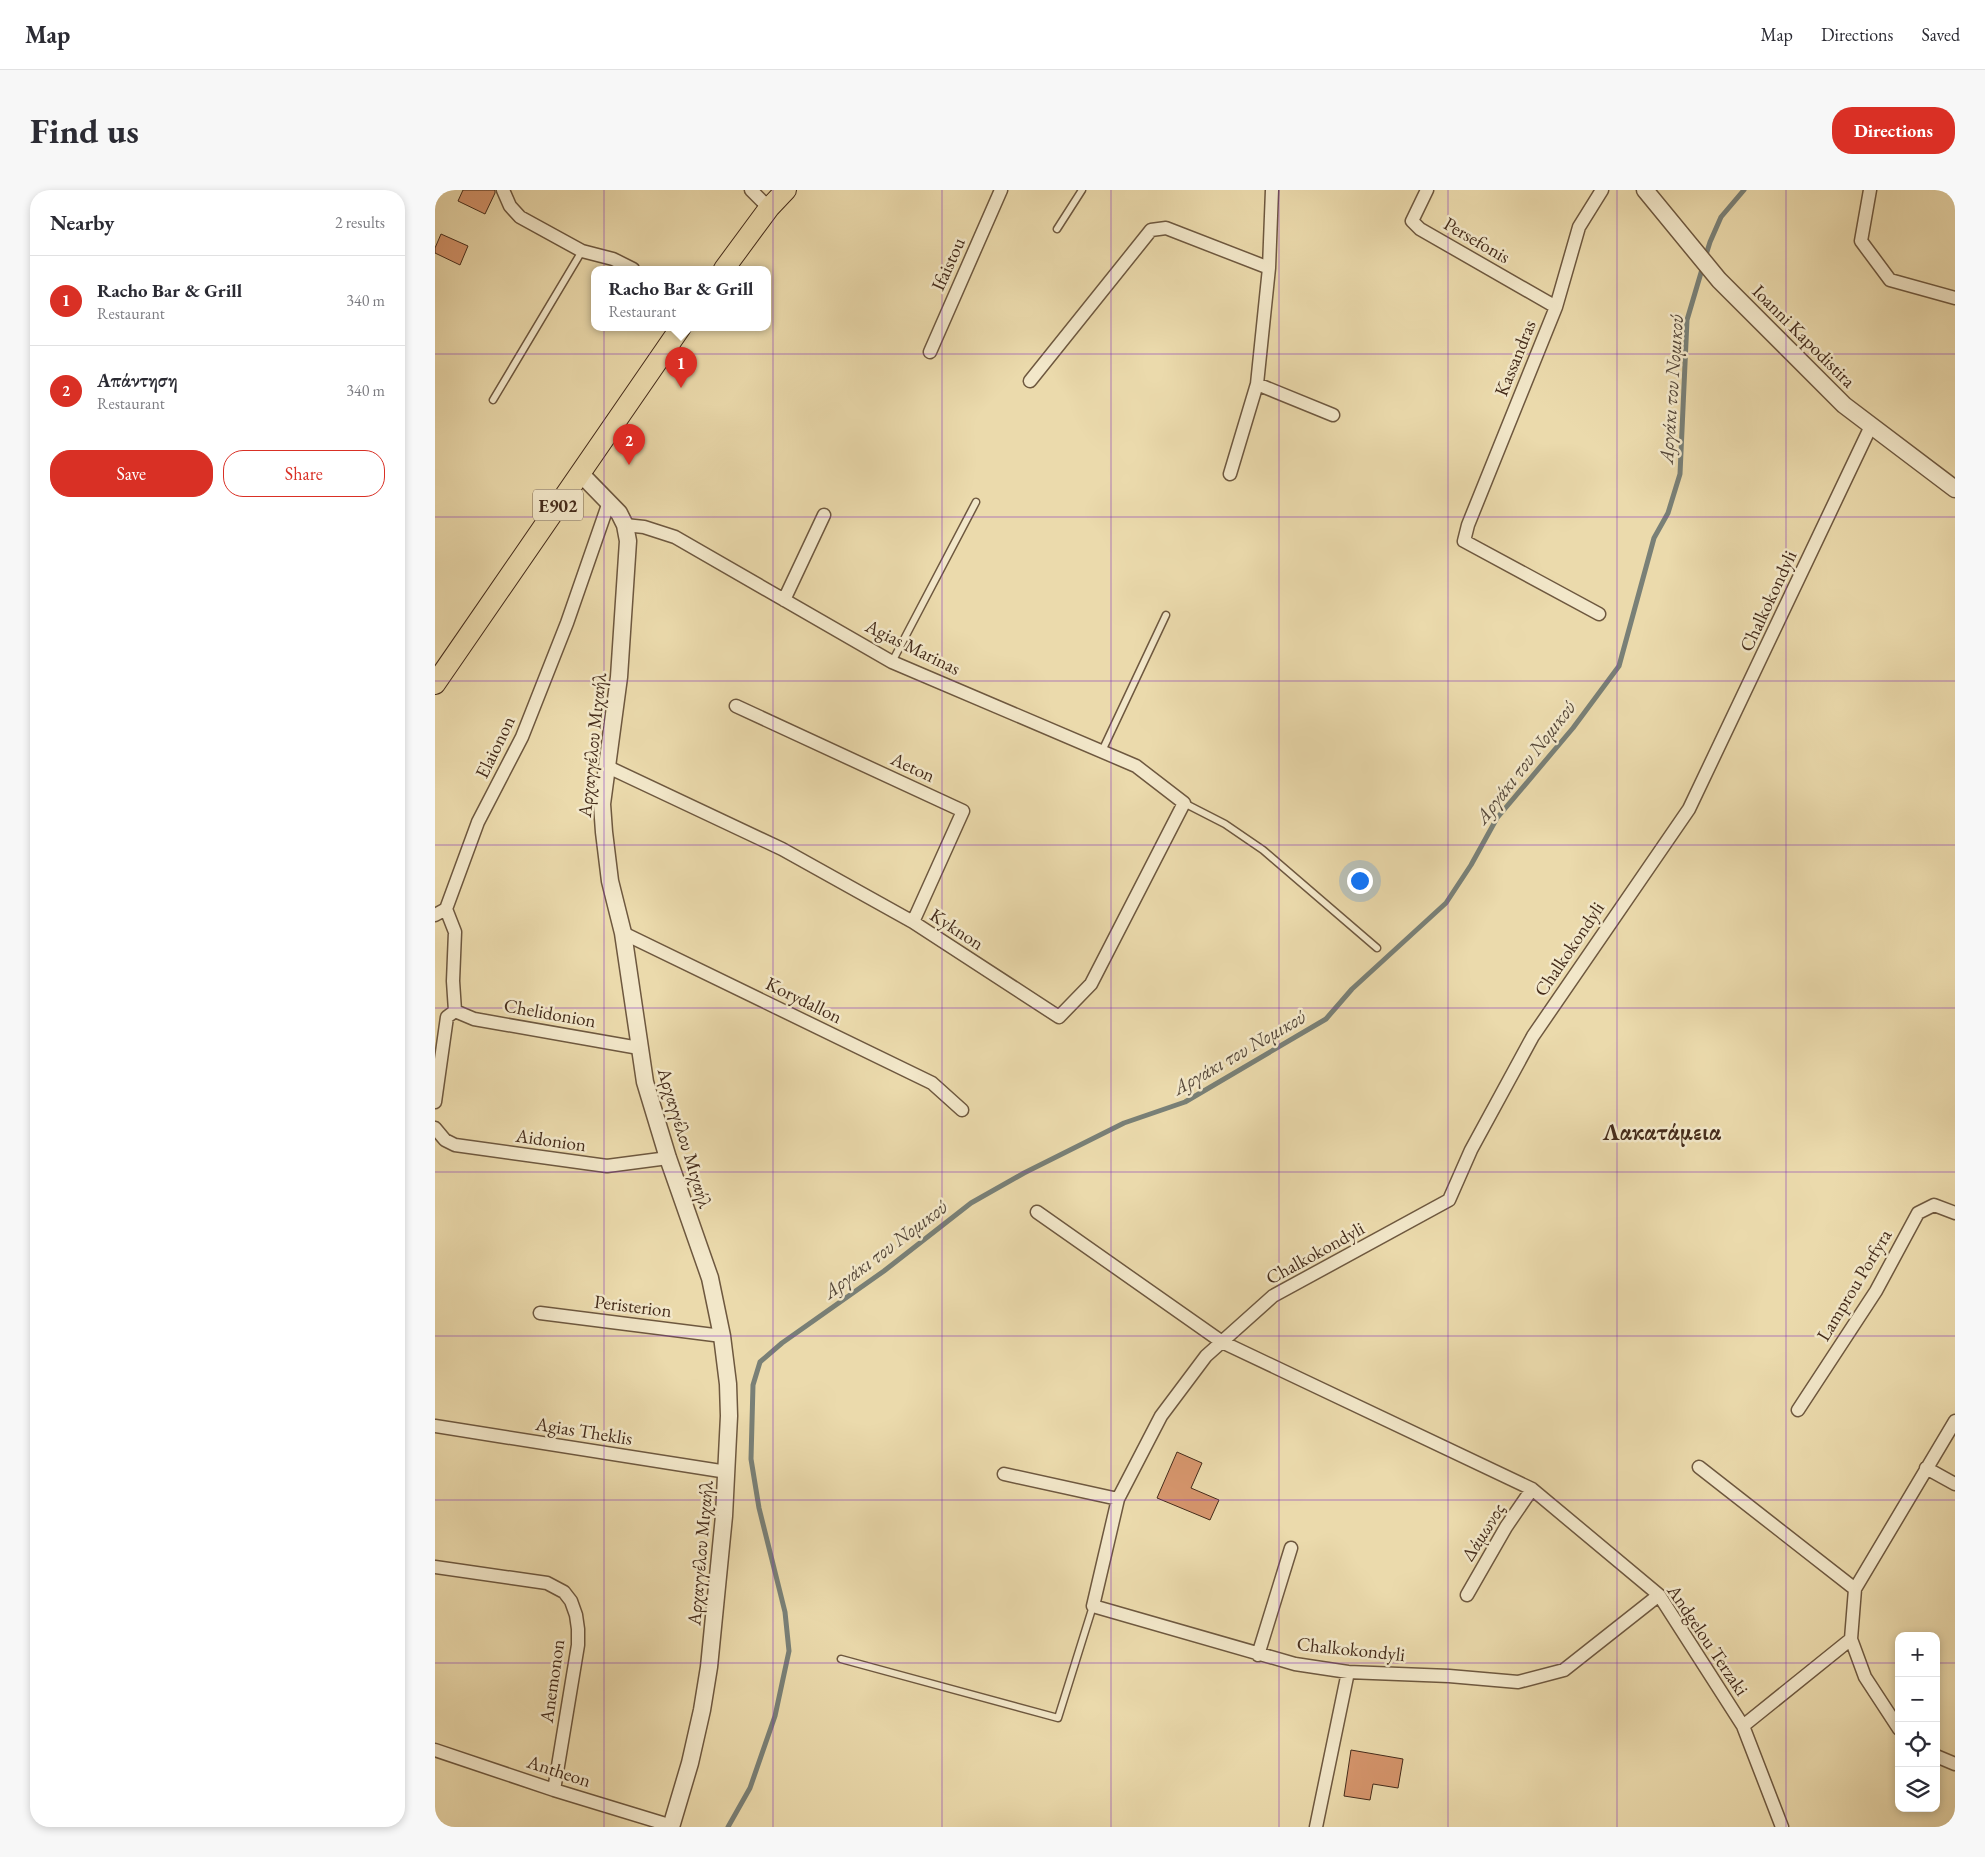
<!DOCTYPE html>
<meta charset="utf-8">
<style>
:root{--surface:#fff;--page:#f7f7f7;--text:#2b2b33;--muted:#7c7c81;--line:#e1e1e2;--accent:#d93025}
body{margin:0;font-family:"EB Garamond",serif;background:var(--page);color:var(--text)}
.controls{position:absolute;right:15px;bottom:15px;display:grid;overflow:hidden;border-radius:10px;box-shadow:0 2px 8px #0003}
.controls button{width:45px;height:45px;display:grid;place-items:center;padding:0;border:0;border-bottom:1px solid var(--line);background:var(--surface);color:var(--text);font:25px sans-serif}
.you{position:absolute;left:924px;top:690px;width:18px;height:18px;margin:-12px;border:4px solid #fff;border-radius:50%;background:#1a73e8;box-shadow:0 0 0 8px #1a73e833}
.badge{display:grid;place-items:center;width:32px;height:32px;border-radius:50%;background:var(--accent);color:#fff;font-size:16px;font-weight:700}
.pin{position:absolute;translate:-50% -41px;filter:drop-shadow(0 1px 2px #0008)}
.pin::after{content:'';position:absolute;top:26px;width:18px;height:15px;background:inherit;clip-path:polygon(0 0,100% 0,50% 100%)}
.popup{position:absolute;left:156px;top:76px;width:180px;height:65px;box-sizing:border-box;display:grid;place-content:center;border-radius:10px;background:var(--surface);filter:drop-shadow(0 1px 4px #0005);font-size:16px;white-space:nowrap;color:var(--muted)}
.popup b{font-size:19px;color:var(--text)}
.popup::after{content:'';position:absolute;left:50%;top:100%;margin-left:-10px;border:10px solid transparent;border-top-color:var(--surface)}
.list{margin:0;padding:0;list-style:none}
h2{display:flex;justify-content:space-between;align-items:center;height:65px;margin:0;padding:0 20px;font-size:21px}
h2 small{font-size:16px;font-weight:400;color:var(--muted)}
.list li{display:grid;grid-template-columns:32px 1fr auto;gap:15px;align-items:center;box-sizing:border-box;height:90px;padding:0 20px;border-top:1px solid var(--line)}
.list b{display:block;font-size:19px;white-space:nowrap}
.list p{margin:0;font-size:16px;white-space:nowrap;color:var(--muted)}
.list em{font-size:16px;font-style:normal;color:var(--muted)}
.actions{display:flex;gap:10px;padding:15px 20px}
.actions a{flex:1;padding:11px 0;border:1px solid var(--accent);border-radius:20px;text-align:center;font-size:18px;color:var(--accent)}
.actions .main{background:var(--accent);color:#fff}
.icon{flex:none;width:28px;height:28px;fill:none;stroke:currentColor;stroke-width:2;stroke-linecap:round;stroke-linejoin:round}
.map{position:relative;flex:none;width:1520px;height:1637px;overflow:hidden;border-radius:20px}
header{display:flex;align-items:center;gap:30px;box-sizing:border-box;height:70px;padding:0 25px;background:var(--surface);border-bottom:1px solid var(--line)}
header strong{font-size:24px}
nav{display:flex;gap:28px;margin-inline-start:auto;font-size:18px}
.intro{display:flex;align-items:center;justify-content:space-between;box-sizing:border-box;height:120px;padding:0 30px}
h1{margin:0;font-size:35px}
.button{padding:12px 22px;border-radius:20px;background:var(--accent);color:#fff;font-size:18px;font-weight:700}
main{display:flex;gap:30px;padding:0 30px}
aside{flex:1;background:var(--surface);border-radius:20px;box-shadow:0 2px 8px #0003}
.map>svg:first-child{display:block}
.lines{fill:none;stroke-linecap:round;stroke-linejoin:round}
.stream{stroke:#798077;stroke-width:5}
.building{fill:#d5956c;stroke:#452c1b}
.service-casing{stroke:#6e583f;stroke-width:9}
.minor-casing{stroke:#6e583f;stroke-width:15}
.tertiary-casing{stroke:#6e583f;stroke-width:19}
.primary-casing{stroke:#452c1b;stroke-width:22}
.service{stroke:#f2e7c9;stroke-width:6}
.minor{stroke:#f2e7c9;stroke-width:12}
.tertiary{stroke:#f2e7c9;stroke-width:16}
.primary{stroke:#ebdaac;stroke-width:20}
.grid{fill:none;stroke:#7b2cbf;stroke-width:1;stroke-opacity:0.55}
.labels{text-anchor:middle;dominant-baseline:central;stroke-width:5;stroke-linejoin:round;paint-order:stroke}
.shield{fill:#f2e7c9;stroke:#79644f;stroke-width:1}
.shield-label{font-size:18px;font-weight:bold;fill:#452c1b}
.street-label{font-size:19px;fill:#452c1b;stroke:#f2e7c9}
.water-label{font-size:20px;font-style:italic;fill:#56483a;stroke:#f2e7c9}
.district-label{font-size:24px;font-weight:bold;fill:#452c1b;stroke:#f2e7c9}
</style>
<header>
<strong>Map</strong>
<nav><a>Map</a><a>Directions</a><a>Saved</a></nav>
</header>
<div class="intro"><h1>Find us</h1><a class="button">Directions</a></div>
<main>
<aside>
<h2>Nearby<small>2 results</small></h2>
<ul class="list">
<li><span class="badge">1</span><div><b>Racho Bar &amp; Grill</b><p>Restaurant</p></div><em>340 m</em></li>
<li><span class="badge">2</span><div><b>Απάντηση</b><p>Restaurant</p></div><em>340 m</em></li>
</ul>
<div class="actions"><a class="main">Save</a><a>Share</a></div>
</aside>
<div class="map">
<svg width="1520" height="1637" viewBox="0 0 1520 1637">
<rect width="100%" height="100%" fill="#ebdaac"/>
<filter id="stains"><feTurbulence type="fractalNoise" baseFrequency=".004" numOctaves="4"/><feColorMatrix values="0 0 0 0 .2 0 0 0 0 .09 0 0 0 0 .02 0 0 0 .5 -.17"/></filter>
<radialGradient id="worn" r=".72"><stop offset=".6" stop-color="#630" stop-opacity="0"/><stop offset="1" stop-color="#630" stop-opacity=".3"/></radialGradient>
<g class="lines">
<path class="stream" d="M 1270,68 L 1275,52 L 1286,27 L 1309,0
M 293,1637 L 315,1598 L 340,1526 L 354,1461 L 350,1422 L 324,1318 L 316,1269 L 318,1195 L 325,1172 L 347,1153 L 449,1081 L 536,1013 L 589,983 L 689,933 L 750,912 L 891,829 L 917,799 L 1011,713 L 1036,675 L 1062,628 L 1138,538 L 1184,476 L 1219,348 L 1233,323 L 1245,284 L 1252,130 L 1268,76"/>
</g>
<path class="building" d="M 28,0 L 60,0 L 60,3 L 50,24 L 23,11 Z
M 6,44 L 33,56 L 25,75 L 0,63 L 0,58 Z
M 742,1262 L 767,1273 L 756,1298 L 784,1310 L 775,1330 L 722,1308 Z
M 916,1560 L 968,1569 L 963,1598 L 938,1594 L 935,1610 L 909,1606 Z"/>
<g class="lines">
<g class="service-casing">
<path id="service" d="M 622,39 L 647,0
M 58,210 L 147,61
M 457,472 L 541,312
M 667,561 L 731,425
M 749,613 L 790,634 L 828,660 L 942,758
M 406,1469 L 623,1528 L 658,1416"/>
</g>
<g class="minor-casing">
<path id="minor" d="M 68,0 L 75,16 L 85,27 L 147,61 L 178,69 L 198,79
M 316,0 L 334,18
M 992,0 L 977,31 L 985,39 L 1121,117
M 1435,0 L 1426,51 L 1455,90 L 1520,108
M 495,162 L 566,0
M 595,191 L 716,40 L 731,38 L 834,78
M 822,194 L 898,225
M 795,284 L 822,194 L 834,78 L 837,0
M 349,410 L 389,325
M 1164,424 L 1029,351 L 1033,335 L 1121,117 L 1144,37 L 1167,0
M 301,516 L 528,621 L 478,732
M 173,577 L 347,659 L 478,732 L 624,827 L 656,794 L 749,613 L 701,576 L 457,472 L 240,347 L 209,337 L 190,335
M 0,725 L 11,719
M 188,743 L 497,893 L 527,920
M 20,821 L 18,791 L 20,742 L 11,719 L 43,632 L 87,547 L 132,433 L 174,312
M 20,821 L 39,829 L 204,858
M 0,912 L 12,827 L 20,821
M 0,938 L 10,950 L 20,955 L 172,976 L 233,968
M 602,1022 L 787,1152 L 1097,1299 L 1224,1405 L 1308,1536 L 1347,1637
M 105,1123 L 287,1146
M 1363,1220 L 1441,1101 L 1483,1023 L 1499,1015 L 1520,1023
M 0,1236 L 292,1282
M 1264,1277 L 1420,1399
M 1491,1278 L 1520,1294
M 569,1284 L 683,1309
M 0,1377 L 112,1393 L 129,1402 L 136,1411 L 141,1425 L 143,1439 L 143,1455 L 119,1600
M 1032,1405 L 1071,1337 L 1097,1299
M 1224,1405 L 1129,1480 L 1083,1492 L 1014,1486 L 913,1482 L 860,1474 L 658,1416 L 683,1309 L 726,1226 L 771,1166 L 838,1106 L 1014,1010 L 1036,960 L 1098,846 L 1254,619 L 1436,236
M 1416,1449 L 1430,1487 L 1464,1539
M 823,1465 L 856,1358
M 1308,1536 L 1416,1449 L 1420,1399 L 1520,1231
M 0,1560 L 119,1600 L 237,1636
M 1501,1566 L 1520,1574
M 881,1637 L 913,1482"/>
</g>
<g class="tertiary-casing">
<path id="tertiary" d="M 1210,0 L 1284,90 L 1409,215 L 1520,299
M 145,283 L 184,323 L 190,335 L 193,351 L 184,487 L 167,614 L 169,642 L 175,691 L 188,743 L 210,892 L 233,968 L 275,1088 L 287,1146 L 293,1194 L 294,1226 L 289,1326 L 274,1477 L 267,1520 L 255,1573 L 236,1637"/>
</g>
<g class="primary-casing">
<path id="primary" d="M 289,79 L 334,18 L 351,0
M 0,494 L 246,137"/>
</g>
<use href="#service" class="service"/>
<use href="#minor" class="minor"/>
<use href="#tertiary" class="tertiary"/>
<use href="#primary" class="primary"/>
</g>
<path class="grid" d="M 169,0 L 169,1637M 338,0 L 338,1637M 507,0 L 507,1637M 676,0 L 676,1637M 844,0 L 844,1637M 1013,0 L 1013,1637M 1182,0 L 1182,1637M 1351,0 L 1351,1637M 0,164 L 1520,164M 0,327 L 1520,327M 0,491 L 1520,491M 0,655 L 1520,655M 0,818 L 1520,818M 0,982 L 1520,982M 0,1146 L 1520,1146M 0,1310 L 1520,1310M 0,1473 L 1464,1473M 1501,1473 L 1520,1473"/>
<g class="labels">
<rect class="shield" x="98" y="299.5" width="50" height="31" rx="4"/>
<g class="shield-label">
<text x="123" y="315">E902</text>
</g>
<g class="street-label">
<text transform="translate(1042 50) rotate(30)">Persefonis</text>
<text transform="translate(513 74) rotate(-66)">Ifaistou</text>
<text transform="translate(1369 146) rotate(45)">Ioanni Kapodistira</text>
<text transform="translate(1080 168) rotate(-68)">Kassandras</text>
<text transform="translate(1333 411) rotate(-65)">Chalkokondyli</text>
<text transform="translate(478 457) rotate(26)">Agias Marinas</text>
<text transform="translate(157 555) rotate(-84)">Αρχαγγέλου Μιχαήλ</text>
<text transform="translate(60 557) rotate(-64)">Elaionon</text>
<text transform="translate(478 577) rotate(25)">Aeton</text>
<text transform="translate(522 739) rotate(33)">Kyknon</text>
<text transform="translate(1134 759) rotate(-56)">Chalkokondyli</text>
<text transform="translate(369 810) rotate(26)">Korydallon</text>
<text transform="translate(115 823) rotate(10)">Chelidonion</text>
<text transform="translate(250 948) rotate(73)">Αρχαγγέλου Μιχαήλ</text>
<text transform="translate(116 950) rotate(8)">Aidonion</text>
<text transform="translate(880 1063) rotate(-29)">Chalkokondyli</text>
<text transform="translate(1419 1095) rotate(-59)">Lamprou Porfyra</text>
<text transform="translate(198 1116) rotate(7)">Peristerion</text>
<text transform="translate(149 1241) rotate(9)">Agias Theklis</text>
<text transform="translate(1048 1342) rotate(-58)">Δάμωνος</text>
<text transform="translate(265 1363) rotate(-85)">Αρχαγγέλου Μιχαήλ</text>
<text transform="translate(1273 1450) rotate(56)">Andgelou Terzaki</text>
<text transform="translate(916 1459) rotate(6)">Chalkokondyli</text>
<text transform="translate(117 1491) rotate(-82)">Anemonon</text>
<text transform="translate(124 1581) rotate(18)">Antheon</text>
</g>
<g class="water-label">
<text transform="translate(1236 199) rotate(-86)">Αργάκι του Νομικού</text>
<text transform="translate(1090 572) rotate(-52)">Αργάκι του Νομικού</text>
<text transform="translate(804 862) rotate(-30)">Αργάκι του Νομικού</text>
<text transform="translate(450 1059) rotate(-37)">Αργάκι του Νομικού</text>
</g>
<g class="district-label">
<text x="1227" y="941">Λακατάμεια</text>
</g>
</g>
<rect width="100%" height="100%" filter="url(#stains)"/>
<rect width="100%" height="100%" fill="url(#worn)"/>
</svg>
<div class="controls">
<button>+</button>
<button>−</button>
<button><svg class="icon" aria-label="locate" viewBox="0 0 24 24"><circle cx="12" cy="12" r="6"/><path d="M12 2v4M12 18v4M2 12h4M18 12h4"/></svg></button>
<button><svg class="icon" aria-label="layers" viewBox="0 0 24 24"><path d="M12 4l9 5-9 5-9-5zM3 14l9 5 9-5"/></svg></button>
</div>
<div class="you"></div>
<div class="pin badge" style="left:246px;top:198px">1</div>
<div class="popup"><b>Racho Bar &amp; Grill</b>Restaurant</div>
<div class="pin badge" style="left:194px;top:275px">2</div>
</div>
</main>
